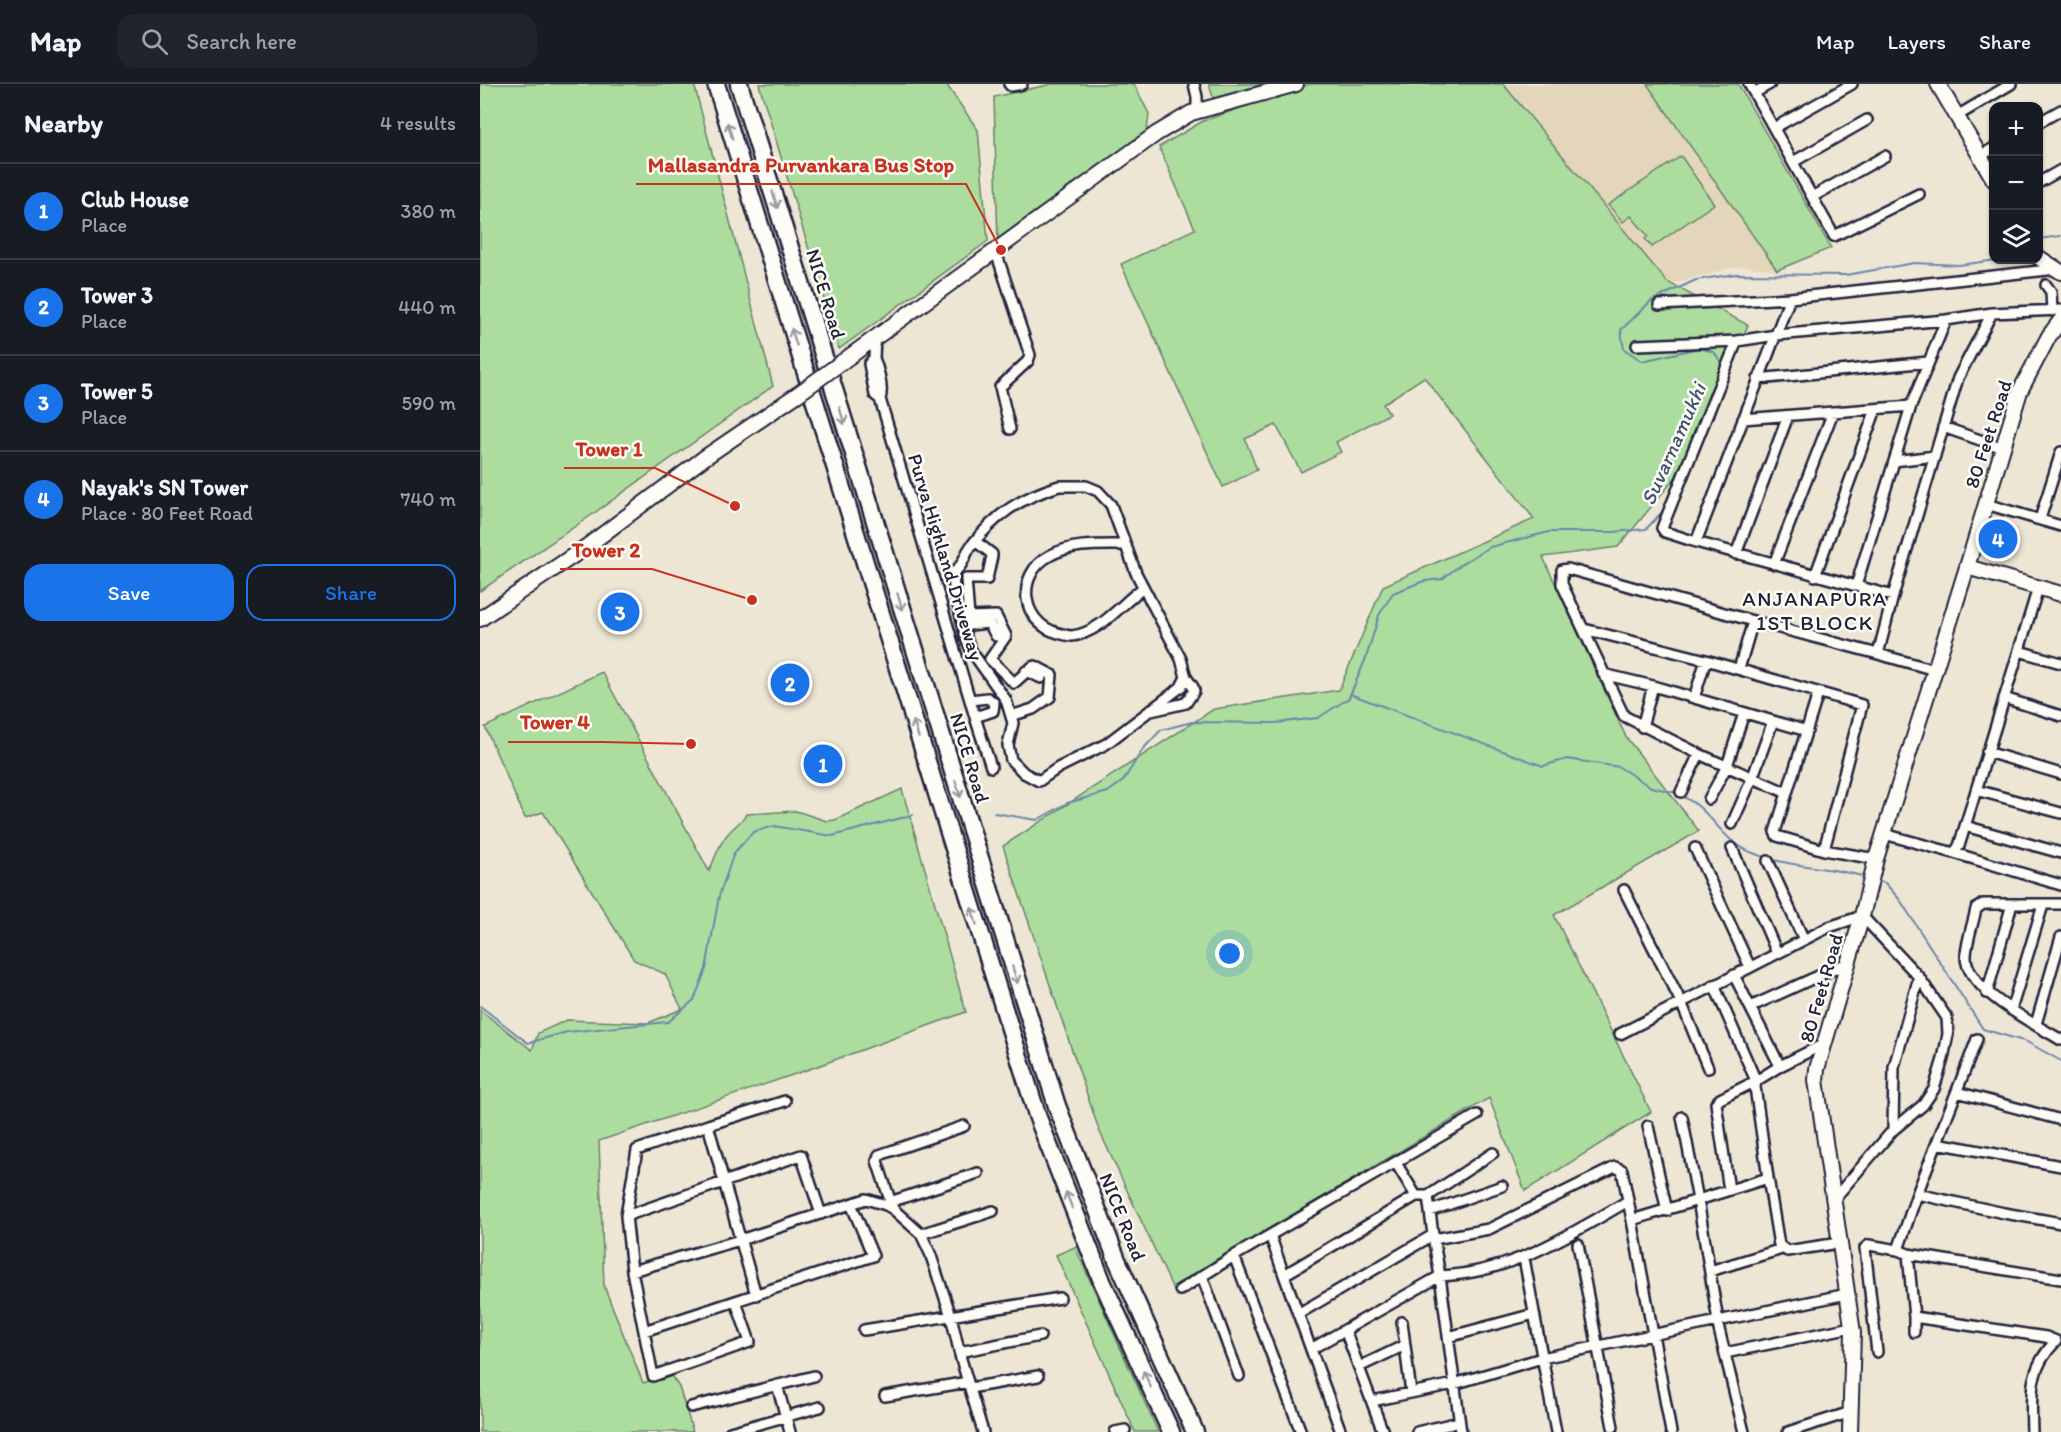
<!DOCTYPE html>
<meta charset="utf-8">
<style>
:root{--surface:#171b24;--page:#20242c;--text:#f1f3f6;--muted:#9ea1a6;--line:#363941;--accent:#1a73e8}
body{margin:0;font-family:Itim,sans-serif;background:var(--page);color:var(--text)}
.controls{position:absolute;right:18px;top:18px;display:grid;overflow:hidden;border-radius:12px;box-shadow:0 2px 4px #0004}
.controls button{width:54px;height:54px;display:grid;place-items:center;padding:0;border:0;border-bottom:2px solid var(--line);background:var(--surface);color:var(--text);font:30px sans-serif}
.you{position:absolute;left:750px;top:870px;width:21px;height:21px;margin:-15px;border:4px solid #fff;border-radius:50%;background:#1a73e8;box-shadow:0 0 0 9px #1a73e833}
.badge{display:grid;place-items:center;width:39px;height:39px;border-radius:50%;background:var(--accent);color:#fff;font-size:20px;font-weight:700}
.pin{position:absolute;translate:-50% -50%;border:3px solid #fff;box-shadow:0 2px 6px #0006}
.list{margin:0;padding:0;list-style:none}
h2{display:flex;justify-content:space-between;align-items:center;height:78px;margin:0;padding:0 24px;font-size:26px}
h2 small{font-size:20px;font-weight:400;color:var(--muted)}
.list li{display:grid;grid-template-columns:39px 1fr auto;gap:18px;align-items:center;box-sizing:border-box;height:96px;padding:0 24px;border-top:2px solid var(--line)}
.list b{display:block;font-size:22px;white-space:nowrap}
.list p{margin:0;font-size:20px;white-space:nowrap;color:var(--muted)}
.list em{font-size:20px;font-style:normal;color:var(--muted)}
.actions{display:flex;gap:12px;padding:18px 24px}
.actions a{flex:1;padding:14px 0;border:2px solid var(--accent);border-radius:18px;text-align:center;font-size:21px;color:var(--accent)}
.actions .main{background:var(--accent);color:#fff}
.icon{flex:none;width:33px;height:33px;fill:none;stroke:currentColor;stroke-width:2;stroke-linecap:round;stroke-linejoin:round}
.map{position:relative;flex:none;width:1581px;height:1348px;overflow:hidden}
header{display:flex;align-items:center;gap:36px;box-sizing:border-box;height:84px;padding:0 30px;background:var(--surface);border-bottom:2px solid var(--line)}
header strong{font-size:28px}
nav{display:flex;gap:33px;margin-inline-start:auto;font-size:21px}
.search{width:420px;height:54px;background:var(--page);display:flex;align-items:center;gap:15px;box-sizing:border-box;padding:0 21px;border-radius:18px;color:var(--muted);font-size:22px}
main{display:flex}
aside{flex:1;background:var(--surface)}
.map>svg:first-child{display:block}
.built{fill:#e4d6bb}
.green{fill:#acdd9e;stroke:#67806c;stroke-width:1.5}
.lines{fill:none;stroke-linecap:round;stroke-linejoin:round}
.stream{stroke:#6b87ac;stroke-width:2}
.street-casing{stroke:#22223b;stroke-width:14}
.secondary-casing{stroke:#22223b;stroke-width:18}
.highway-casing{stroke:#22223b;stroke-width:21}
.street{stroke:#fdfcf7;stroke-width:9}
.secondary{stroke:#fdfcf7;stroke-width:14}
.highway{stroke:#fdfcf7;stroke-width:16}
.secondary-bridge-casing{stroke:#22223b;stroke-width:18;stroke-linecap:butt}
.secondary-bridge{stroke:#fdfcf7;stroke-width:14}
.oneway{stroke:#9a9aa2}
.labels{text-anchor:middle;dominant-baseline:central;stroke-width:5;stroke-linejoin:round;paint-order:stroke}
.street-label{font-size:20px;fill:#22223b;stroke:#fdfcf7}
.water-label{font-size:21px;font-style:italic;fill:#465473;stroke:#fdfcf7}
.neighbourhood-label{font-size:21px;letter-spacing:1.5px;fill:#22223b;stroke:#fdfcf7}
.leader{fill:none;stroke:#c8321e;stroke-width:2}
.callout-dot{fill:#c8321e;stroke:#fdfcf7;stroke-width:2}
.callout-label{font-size:21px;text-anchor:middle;font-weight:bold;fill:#c8321e;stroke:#fdfcf7;stroke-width:5;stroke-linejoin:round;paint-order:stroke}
</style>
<header>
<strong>Map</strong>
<div class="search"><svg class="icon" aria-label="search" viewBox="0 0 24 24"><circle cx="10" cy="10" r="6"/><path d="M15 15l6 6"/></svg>Search here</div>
<nav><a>Map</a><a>Layers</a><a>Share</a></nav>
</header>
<main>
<aside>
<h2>Nearby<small>4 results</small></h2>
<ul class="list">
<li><span class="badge">1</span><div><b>Club House</b><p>Place</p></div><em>380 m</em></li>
<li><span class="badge">2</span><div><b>Tower 3</b><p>Place</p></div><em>440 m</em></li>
<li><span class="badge">3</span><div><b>Tower 5</b><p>Place</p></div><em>590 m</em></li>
<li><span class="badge">4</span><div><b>Nayak's SN Tower</b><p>Place · 80 Feet Road</p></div><em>740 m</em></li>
</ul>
<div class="actions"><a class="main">Save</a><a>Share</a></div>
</aside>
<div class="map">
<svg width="1581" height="1348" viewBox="0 0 1581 1348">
<rect width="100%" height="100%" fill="#eee6d4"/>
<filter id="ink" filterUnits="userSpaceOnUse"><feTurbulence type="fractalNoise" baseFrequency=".0167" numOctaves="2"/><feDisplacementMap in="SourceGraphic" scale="12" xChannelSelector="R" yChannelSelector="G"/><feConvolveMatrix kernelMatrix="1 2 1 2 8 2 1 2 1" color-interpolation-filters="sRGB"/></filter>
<g filter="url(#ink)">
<path class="built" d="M 1023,0 L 1167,0 L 1297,186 L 1259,182 L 1191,200 L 1187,199 Z"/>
<path class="green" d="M 0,0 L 214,0 L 293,302 L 103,437 L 0,507 Z
M 279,0 L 466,0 L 498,46 L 508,157 L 359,265 Z
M 572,0 L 654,0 L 669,30 L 666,55 L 518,161 L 514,13 Z
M 729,0 L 803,0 L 735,20 Z
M 830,0 L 1023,0 L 1187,198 L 1268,241 L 1214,371 L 1138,463 L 1063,473 L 1146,653 L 1219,747 L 1074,831 L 1171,1028 L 1045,1107 L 1009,1014 L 692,1203 L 619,1046 L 523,762 L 734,625 L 859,606 L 903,502 L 1054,435 L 944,293 L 903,320 L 909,330 L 856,358 L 861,368 L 821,388 L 796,341 L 765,355 L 777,386 L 743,403 L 641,180 L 715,145 L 679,63 L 723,37 Z
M 1167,0 L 1258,0 L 1351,164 L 1297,186 Z
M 1201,72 L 1234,120 L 1172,163 L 1165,155 L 1168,152 L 1151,132 L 1143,138 L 1128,121 Z
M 122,588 L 229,787 C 235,775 238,762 246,752 C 253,743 261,739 266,730 L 316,727 L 347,737 L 355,736 L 422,705 L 486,928 L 324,987 L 119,1057 L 124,1202 L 163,1299 L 190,1290 L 199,1303 L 213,1348 L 0,1348 L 0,926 L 52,966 L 58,949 L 87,936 L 168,939 L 202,925 L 185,890 L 154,876 L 63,728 L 45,734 L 5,643 Z
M 595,1163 L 678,1348 L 655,1348 L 576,1171 Z"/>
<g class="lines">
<path class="stream" d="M 1558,155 L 1581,152
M 1239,291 L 1241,278 L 1234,268 L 1219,264 L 1162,277 L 1144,265 L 1141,246 L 1171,217 L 1216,196 L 1256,190 L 1366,191 L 1434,179 L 1479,181 L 1517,176
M 870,610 L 1063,682 L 1087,675 L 1139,683 L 1171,703 L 1197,709
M 1202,712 C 1207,715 1213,718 1218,722 C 1238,739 1245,758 1273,769 C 1309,784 1348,782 1385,793
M 514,729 L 557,736 L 587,719 L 628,708 L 643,697 L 663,665 L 681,646 L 712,638 L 796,639 L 838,634 L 869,614 L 886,574 L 899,531 L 913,509 L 944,497 L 962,495 L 983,479 L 1010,463 L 1069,448 L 1133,448 L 1166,445 L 1184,426
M 1396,797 L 1405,799 L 1420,816 L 1503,945 L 1547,958 L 1581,977
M 0,922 L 48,959 L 87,948 L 188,938 L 214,916 L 226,885 L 239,812 L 254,769 L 273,748 L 294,742 L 352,752 L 433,731"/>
<g class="street-casing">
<path id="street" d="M 529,0 L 531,2 L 542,0
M 714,0 L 717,13 L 717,27
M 1269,0 L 1354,152 L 1439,110
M 1274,9 L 1290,0
M 1477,32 L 1531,0
M 1558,39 L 1581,26
M 1294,44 L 1372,0
M 1500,72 L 1514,64
M 1313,78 L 1387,36
M 1558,99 L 1581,86
M 1332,113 L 1405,72
M 516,168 L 550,271 L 548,277 L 520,303 L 530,345
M 1566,201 L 1571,208 L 1572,227
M 1179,221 L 1310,214
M 1157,261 L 1257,257
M 394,274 C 398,285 404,304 400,315 L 395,311 L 389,280 L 394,274 L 395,254
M 1278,295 L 1448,278
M 400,315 L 495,633 L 511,683
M 1263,335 L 1431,322
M 1463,343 L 1523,364
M 1414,377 L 1455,372
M 579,402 L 606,402 L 618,407 L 631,421 L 656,489 L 701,575 L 706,593 L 701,603 L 626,660 L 578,684 L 559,697 L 544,689 L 531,676 L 528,661 L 533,639 L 526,616 L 492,568 L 486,554 L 474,504 L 473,489 C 485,480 483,473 491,462 C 516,430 540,414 579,402 Z
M 1506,420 L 1581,442
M 1560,435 L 1581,368
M 495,457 L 512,470 L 512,472 L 507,495 L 486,495 L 489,533 L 516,532 L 526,552 L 510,575 L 534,599 L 552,583 L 555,582 L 572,591 L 570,613 L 553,625 L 531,632
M 1216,458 L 1310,214 L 1577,185
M 646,461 C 620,461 592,459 569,472 C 535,491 541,539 578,549 C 582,550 588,552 592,552 C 620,549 641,520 663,504
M 1256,470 L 1308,332
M 1294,480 L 1353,328
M 1335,492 L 1396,325
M 1376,502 L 1431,322 L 1466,236
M 1413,512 L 1216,458 L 1185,448 L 1182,444 L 1257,257 L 1296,251 L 1466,236 L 1512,229 L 1581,226
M 489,533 L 490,541 L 509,539 L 516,552
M 1104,545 L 1226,576 L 1382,621 L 1344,766
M 1539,567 L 1581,579
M 1259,585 L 1273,537
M 1455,586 L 1398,570 L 1413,512 L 1478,294 L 1512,229
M 546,587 L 561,594
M 1123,590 L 1173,602 L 1327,647
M 1214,614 L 1226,576
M 1524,614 L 1581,632
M 490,616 L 508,614 L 514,619
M 671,627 L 706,619 L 714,607 L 713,603 L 706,593
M 495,633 L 513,627 L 514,619
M 1162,643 L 1173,602
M 1507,668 L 1581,690
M 1496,706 L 1581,729
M 1201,708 L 1219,670
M 1307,709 L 1338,610
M 1229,715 L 1247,682 L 1264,629
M 1252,740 L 1272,695 L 1293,637
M 1485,742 L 1581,769
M 1404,750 L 1474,769 L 1479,762 L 1558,504
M 1215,764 L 1270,883
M 1252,764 L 1297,869
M 1474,769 L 1581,801
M 1396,775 L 1344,766 L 1297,752 L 1295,748 L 1307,709 L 1219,670 L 1144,632 L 1082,500 L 1082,486 L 1088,485 L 1273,537 L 1398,570
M 1288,777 L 1324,856
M 1144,806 L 1201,918 L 1228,984
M 1581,820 L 1503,820 L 1496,825 C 1493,840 1487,856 1486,871 C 1484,905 1555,940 1581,956
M 1254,891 L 1270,923 L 1369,878
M 1234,901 L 1276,997 L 1240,1015 L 1236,1019 L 1249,1106
M 1507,909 L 1532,820
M 1270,923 L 1300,982
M 1531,926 L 1563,821
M 1556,940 L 1581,853
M 1140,950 L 1349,843 L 1382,832 L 1439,893 L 1467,934 L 1468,950 L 1463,975 L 1454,1005 L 1443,1021 L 1413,1046 L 1354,1115
M 1497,955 L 1437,1110 L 1418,1166 L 1428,1170 L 1434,1233 L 1566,1253 L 1576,1257 C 1548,1285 1551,1311 1552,1348
M 1477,1008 L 1581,1036
M 1202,1033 L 1218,1116 L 1288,1094 L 1275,1003 L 1276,997 L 1300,982 L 1344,960
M 228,1041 L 305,1017
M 1168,1042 L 1187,1127
M 1413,1046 L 1414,983 L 1439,893
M 1457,1059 L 1581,1082
M 916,1079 L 936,1112 L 948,1112 L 1013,1069
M 1288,1094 L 1299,1161 L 1307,1167 L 1359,1159
M 1437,1110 L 1524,1129 L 1581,1139
M 410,1118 L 498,1089
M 413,1125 L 397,1077 L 399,1071 L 484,1042
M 950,1127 L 1022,1102
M 146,1132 L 321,1071 L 341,1130
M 441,1150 L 513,1127
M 790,1151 L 804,1191 L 936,1112
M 954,1155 L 1009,1145 L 1135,1083 L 1142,1086 L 1152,1136
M 1098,1160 L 1133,1343
M 1428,1170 L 1581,1195
M 1044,1174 L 1076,1348
M 152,1187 L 260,1156 L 386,1115 L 406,1121 L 413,1125 L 441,1150 L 450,1169 L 471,1232 L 481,1275 L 503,1348
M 1230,1187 L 1302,1165
M 804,1191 L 861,1348
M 722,1192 L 759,1292
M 700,1206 L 754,1172
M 256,1218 L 270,1258 L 173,1292 L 152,1187 L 146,1132 L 157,1066 L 228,1041 L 276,1211
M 818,1230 L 953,1151 L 948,1112
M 1237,1237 L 1264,1348
M 922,1238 L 931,1309
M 384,1246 L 580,1214
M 865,1246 L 903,1348
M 164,1247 L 393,1172 L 371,1120
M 1434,1248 L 1434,1233
M 968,1253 L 1054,1230
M 831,1265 L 960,1192 L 953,1152
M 479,1268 L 560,1252
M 1397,1268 L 1385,1164 L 1389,1161 L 1418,1166
M 1245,1269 L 1372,1243
M 879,1283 L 925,1261
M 297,1301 L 310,1348
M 490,1304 L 558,1292
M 405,1312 L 488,1298
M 892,1317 L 974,1300 L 1062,1274 L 1238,1237
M 211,1323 L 334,1292
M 250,1348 L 340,1323
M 635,1348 L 645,1346
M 821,1348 L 754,1172 L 997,1031
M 937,1348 L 979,1338
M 981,1348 L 960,1192 C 1031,1189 1089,1151 1148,1117
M 1191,1348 L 1152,1136 L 1218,1116 L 1238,1237 L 1367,1210
M 1308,1348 L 1371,1328"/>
</g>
<g class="secondary-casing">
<path id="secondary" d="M 1458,0 L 1514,96
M 1558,173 L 1581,188
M 362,278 L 676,50 L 711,29 L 816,0
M 1487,483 L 1581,510
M 0,535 L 106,463 L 224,374 L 318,310
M 1370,1348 L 1373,1249 L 1336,996 L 1337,985 L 1382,832 L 1396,775 L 1487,483 L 1540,307 L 1569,252 L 1581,236"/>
</g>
<g class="highway-casing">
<path id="highway" d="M 236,0 L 558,1034 L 622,1197 L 691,1348
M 259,0 L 577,1022 L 637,1176 L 715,1348"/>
</g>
<use href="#street" class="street"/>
<use href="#secondary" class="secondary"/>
<use href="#highway" class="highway"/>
<g class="secondary-bridge-casing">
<path id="secondary-bridge" d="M 318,310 L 362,278"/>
</g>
<use href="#secondary-bridge" class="secondary-bridge"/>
</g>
<defs><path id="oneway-shaft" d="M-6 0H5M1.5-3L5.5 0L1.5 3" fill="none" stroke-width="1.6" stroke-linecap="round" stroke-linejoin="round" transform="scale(1.5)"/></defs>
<g class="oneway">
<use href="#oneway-shaft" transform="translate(250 47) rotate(-107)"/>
<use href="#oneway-shaft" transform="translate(295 116) rotate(73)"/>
<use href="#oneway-shaft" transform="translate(314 253) rotate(-107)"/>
<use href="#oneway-shaft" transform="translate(362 332) rotate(73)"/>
<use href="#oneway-shaft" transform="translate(420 518) rotate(73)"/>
<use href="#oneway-shaft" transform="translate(436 645) rotate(-107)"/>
<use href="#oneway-shaft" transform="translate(478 705) rotate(73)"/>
<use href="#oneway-shaft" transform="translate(494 832) rotate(-107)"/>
<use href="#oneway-shaft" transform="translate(535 891) rotate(73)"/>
<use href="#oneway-shaft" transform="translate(589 1116) rotate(-111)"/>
<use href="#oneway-shaft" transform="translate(667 1295) rotate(-115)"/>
</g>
</g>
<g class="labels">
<g class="street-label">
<text transform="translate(346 210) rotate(73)">NICE Road</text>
<text transform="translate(1508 350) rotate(-72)">80 Feet Road</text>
<text transform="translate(466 473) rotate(73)">Purva Highland Driveway</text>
<text transform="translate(490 674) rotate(73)">NICE Road</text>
<text transform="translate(1341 904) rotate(-74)">80 Feet Road</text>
<text transform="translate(643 1133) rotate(68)">NICE Road</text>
</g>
<g class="water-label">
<text transform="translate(1193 360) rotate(-66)">Suvarnamukhi</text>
</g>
<g class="neighbourhood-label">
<text x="1335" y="514">ANJANAPURA<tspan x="1335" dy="24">1ST BLOCK</tspan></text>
</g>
</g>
<path class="leader" d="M521 166L486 100H156M255 422L175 384H84M272 516L172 485H80M211 660L122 658H28"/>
<g class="callout-dot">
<circle cx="521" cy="166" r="6"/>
<circle cx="255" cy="422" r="6"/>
<circle cx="272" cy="516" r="6"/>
<circle cx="211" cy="660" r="6"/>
</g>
<g class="callout-label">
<text x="321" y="88">Mallasandra Purvankara Bus Stop</text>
<text x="129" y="372">Tower 1</text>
<text x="126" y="473">Tower 2</text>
<text x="75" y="645">Tower 4</text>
</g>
</svg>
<div class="controls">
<button>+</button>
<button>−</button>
<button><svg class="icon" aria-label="layers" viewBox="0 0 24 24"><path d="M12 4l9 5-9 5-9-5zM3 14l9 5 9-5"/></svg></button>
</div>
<div class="you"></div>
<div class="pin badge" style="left:343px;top:680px">1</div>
<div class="pin badge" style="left:310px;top:599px">2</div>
<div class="pin badge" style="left:140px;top:528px">3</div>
<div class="pin badge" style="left:1518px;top:455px">4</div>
</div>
</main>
